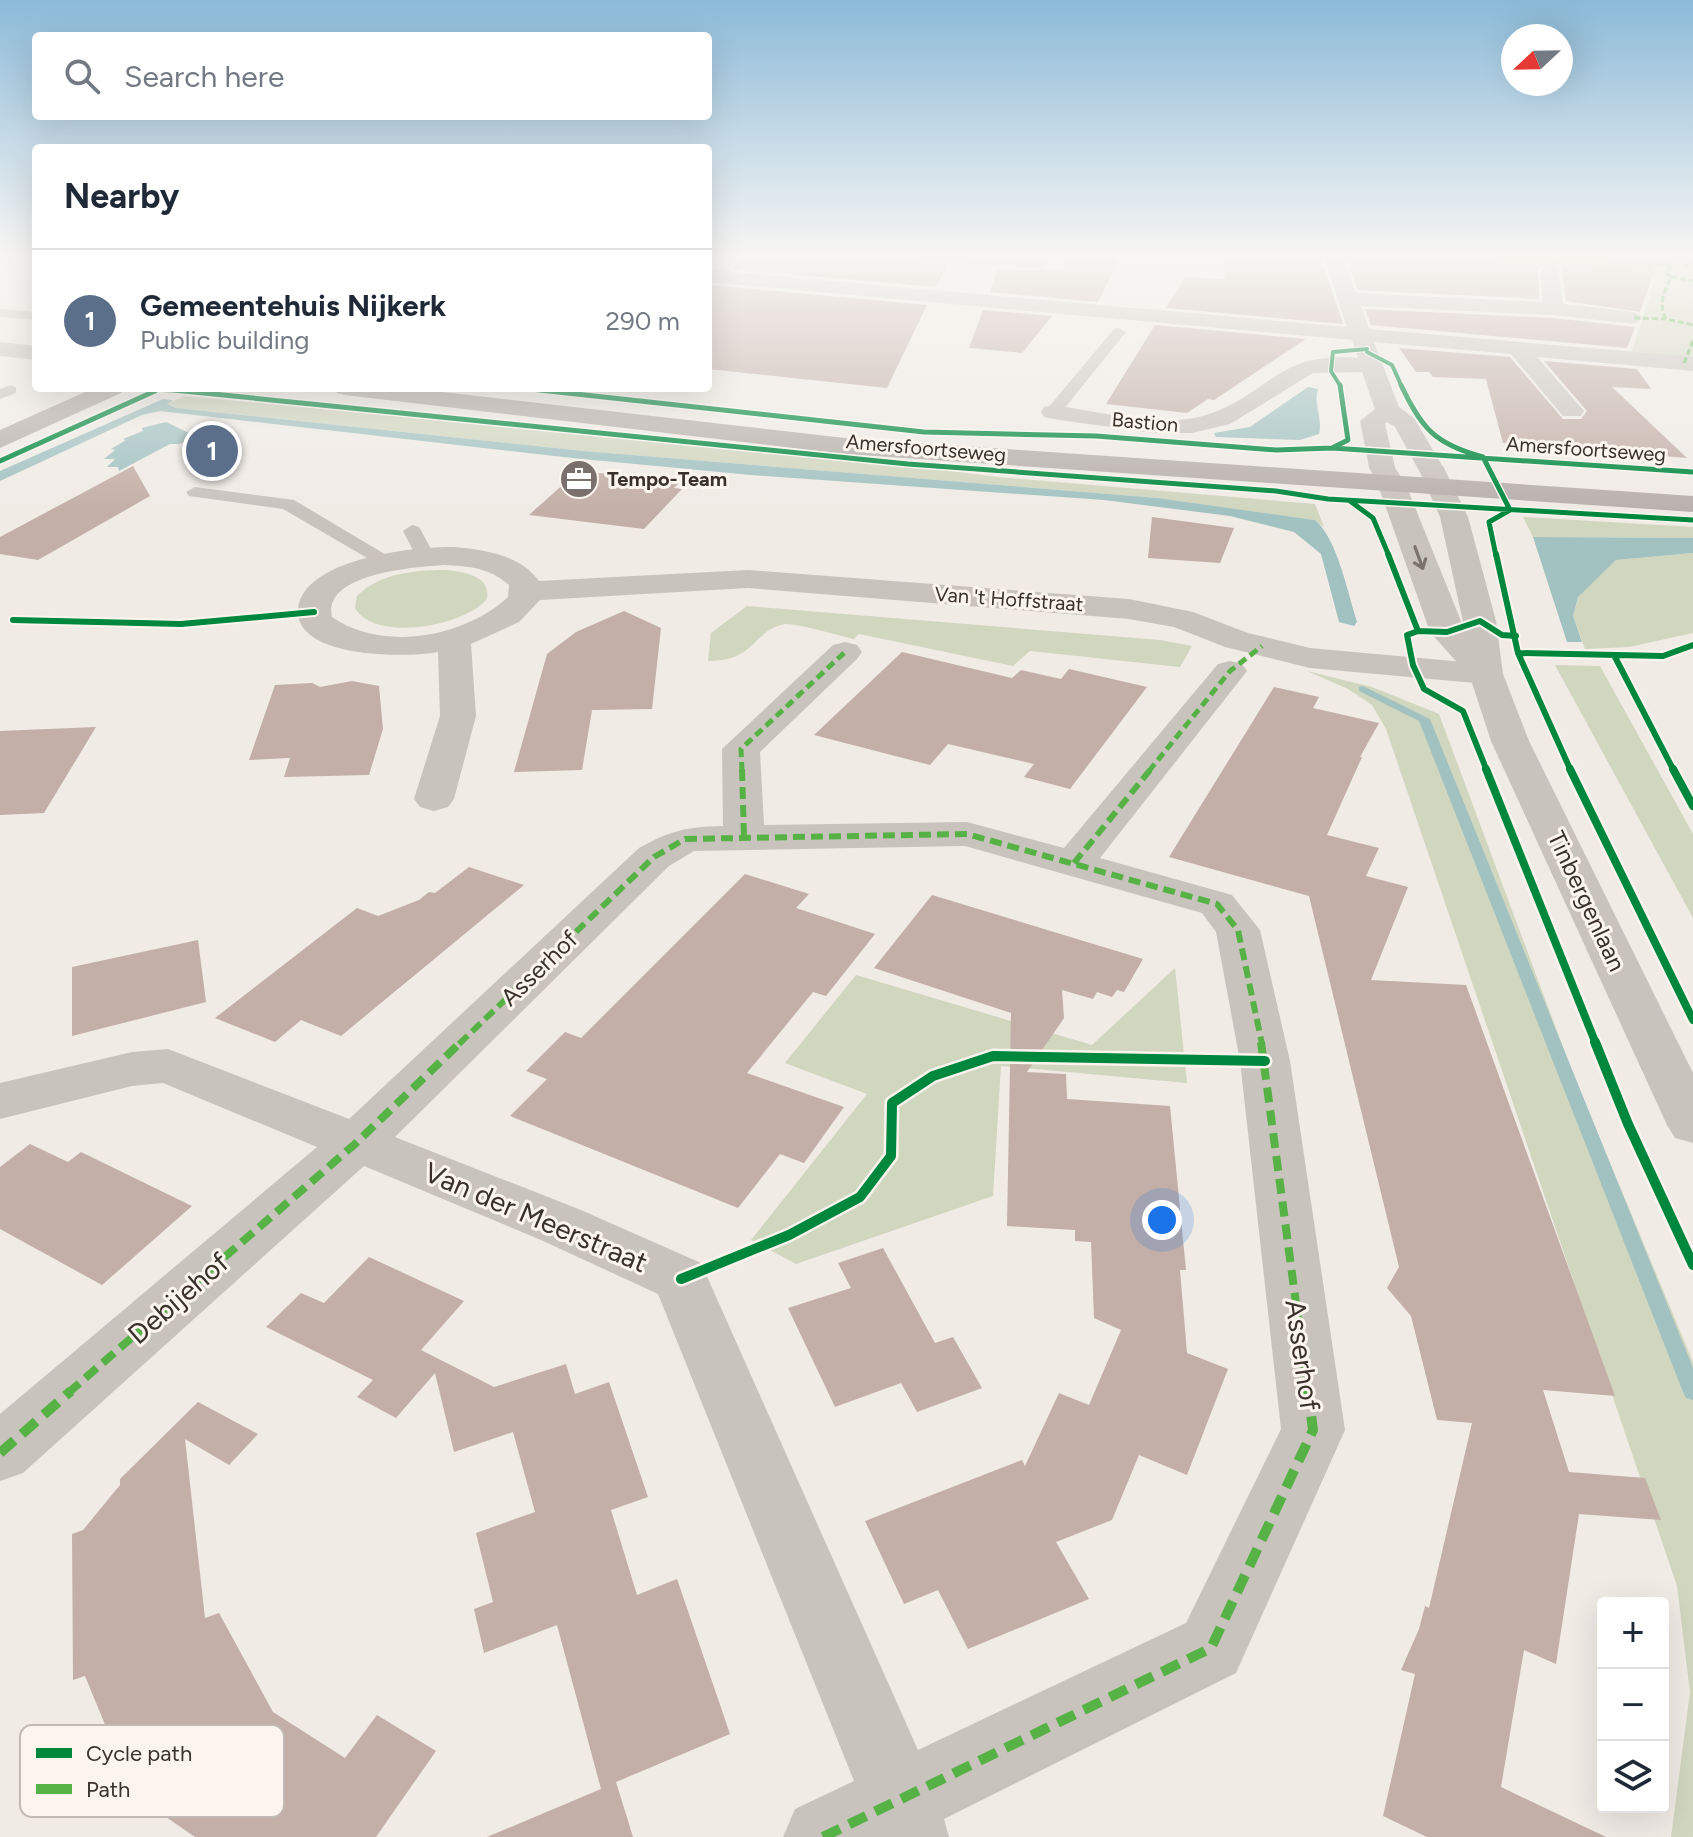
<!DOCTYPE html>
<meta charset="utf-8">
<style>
:root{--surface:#fff;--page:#f6f6f7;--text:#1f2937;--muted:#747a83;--line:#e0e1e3;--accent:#db2777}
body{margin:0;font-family:Figtree,sans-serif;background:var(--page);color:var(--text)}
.controls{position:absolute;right:24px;bottom:24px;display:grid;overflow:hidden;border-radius:8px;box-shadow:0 8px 32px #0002}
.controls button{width:72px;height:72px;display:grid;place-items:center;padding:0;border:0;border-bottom:2px solid var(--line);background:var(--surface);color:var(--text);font:40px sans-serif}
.compass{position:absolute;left:1501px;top:24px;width:72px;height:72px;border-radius:50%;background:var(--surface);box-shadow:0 8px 32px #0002;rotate:248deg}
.you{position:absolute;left:1162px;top:1220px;width:28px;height:28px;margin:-20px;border:6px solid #fff;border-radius:50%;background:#1a73e8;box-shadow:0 0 0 12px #1a73e833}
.badge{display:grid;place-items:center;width:52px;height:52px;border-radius:50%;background:var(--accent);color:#fff;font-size:26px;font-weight:700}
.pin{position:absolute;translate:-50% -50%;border:4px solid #fff;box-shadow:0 2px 8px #0006}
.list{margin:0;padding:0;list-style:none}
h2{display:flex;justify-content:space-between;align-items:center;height:104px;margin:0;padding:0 32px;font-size:34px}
h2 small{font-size:26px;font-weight:400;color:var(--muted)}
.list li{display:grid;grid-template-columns:52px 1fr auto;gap:24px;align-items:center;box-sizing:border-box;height:144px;padding:0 32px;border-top:2px solid var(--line)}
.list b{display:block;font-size:30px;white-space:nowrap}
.list p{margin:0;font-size:26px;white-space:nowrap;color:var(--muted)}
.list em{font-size:26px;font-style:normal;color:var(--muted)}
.icon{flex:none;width:44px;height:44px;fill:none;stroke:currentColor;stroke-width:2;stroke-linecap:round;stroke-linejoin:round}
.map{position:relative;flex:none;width:1693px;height:1837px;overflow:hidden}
.search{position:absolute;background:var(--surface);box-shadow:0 8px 32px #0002;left:32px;top:32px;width:680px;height:88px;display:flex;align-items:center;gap:20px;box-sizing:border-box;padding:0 28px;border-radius:8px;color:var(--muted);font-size:30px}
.panel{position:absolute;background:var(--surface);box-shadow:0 8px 32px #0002;left:32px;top:144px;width:680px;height:248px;border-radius:8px}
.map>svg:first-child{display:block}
.green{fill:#d1d6bf}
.water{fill:#a1c2c1}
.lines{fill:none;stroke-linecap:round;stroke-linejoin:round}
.stream{fill:#a1c2c1;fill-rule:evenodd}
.building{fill:#c3afa7}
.service{fill:#c9c3be;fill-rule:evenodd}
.minor{fill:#c9c3be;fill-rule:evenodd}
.tertiary{fill:#c9c3be;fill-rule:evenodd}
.primary{fill:#b8b1ad;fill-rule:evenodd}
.quiet-far4{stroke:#57b246;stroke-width:3;stroke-dasharray:6 3;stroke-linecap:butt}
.quiet-far3{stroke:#57b246;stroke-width:5;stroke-dasharray:9 5;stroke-linecap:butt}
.quiet-far2{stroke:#57b246;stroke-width:6;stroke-dasharray:12 6;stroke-linecap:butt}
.quiet-far1{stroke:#57b246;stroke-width:8;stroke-dasharray:15 8;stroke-linecap:butt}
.quiet{stroke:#57b246;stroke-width:10;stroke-dasharray:19 10;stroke-linecap:butt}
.cycleway-far4-casing{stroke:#fbf5ee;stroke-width:6}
.cycleway-far3-casing{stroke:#fbf5ee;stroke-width:8}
.cycleway-far2-casing{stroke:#fbf5ee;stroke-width:10}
.cycleway-far1-casing{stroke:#fbf5ee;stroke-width:13}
.cycleway-casing{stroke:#fbf5ee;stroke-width:15}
.cycleway-far4{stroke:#00873e;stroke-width:4}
.cycleway-far3{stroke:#00873e;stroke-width:5}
.cycleway-far2{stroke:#00873e;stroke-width:6}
.cycleway-far1{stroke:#00873e;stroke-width:8}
.cycleway{stroke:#00873e;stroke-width:10}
.oneway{stroke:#7b726d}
.labels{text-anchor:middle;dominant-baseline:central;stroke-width:6;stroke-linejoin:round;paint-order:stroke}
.far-street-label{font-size:20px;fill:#3b302b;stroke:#fbf5ee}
.far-poi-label{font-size:20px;font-weight:bold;fill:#3b302b;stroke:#fbf5ee;text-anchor:start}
.street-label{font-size:24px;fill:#3b302b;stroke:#fbf5ee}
.near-street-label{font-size:28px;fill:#3b302b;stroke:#fbf5ee}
.key{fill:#fbf5ee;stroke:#c1bab4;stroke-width:2}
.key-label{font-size:22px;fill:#3b302b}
</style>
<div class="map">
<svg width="1693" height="1837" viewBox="0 0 1693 1837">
<rect width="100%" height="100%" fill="#f0ebe5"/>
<path class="green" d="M 1339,254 L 1662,262 L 1672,254 L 1693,254 L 1693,362 L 1630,357 L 1656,277 L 1567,268 L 1342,259 Z
M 185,396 L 881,462 L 998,477 L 1315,504 L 1324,527 L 1315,520 L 1158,498 L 583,451 L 176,408 L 166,404 Z
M 1523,517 L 1693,527 L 1693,538 L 1533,537 Z
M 1693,553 L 1693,633 L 1629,647 L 1585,649 L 1573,616 L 1578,597 L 1600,573 L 1616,560 Z
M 446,570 C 463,572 491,575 487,599 C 465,626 375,643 355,608 L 357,596 C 380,573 415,570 446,570 Z
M 747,606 L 1160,640 L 1192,646 L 1180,667 L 1030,651 L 1013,666 L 859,634 L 854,639 C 840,636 797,623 785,624 C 754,629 755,662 708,661 L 711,633 Z
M 1555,665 L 1600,666 L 1693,834 L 1693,918 Z
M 1307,671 L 1372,687 L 1439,714 L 1573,1074 L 1693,1362 L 1693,1837 L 1671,1837 L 1690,1692 L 1677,1586 L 1386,729 L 1372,705 L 1348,689 Z
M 1175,968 L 1187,1083 L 1001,1066 L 993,1196 L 796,1264 L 751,1240 L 867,1094 L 785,1063 L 856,975 L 1092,1045 Z"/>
<path class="water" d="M 1308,387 L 1318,389 C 1313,405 1323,418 1319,434 L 1300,440 L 1216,437 L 1214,433 L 1250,427 Z
M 163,399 L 173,400 L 167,404 L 176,408 L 583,451 L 1158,498 L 1315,520 C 1337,538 1348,594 1357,622 L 1354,626 L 1339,622 L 1321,554 L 1294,532 L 1230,516 L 1104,500 L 751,475 L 572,458 L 160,411 L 142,415 L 0,481 L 0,471 Z
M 166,422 L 197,437 L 179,444 L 170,444 L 119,471 L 118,467 L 107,467 L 115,459 L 104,459 L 115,450 L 111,449 L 126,440 L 123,439 L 143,431 L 142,428 Z
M 1533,537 L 1693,538 L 1693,553 L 1616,560 L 1578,597 L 1573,616 L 1582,642 L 1567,642 Z"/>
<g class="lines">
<path class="stream" d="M 1363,686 L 1430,719 L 1693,1368 L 1693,1400 L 1686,1398 L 1683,1392 L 1419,721 L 1359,691 L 1359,687 Z"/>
</g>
<path class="building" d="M 752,254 L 833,254 L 916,259 L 923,263 L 947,265 L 936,287 L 731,269 Z
M 1072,254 L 1116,254 L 1112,261 L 1118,262 L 1098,302 L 990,292 L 998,269 L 1063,270 Z
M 1344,254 L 1488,255 L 1660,254 L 1640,312 L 1566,301 L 1561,266 L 1552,261 L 1538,270 L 1539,299 L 1358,290 Z
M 1267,256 L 1321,258 L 1343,324 L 1166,308 L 1185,277 L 1225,279 L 1223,261 L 1249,262 L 1248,257 Z
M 710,285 L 927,305 L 887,388 L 708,369 Z
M 1365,309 L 1553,318 L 1635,327 L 1627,348 L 1371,325 Z
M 983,310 L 1052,316 L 1022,353 L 969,348 Z
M 1155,325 L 1306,339 L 1214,400 L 1208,399 L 1187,413 L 1106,404 Z
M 1399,348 L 1510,357 L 1563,419 L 1581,419 L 1587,411 L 1544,361 L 1637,369 L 1651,389 L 1612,387 L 1687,458 L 1503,443 L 1486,379 L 1433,377 L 1429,372 L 1416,372 Z
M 133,466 L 150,496 L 38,560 L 0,554 L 0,537 Z
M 577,472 L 637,475 L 680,482 L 674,488 L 682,489 L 644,529 L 529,515 Z
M 1152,517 L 1234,528 L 1220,563 L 1148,558 Z
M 624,611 L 661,628 L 652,709 L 592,710 L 582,770 L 514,772 L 547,654 L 576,632 Z
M 902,652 L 1012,678 L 1021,670 L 1061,679 L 1069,669 L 1147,687 L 1070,789 L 1024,777 L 1034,764 L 948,744 L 930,765 L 814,735 Z
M 352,681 L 379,686 L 383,729 L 369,775 L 284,777 L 290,758 L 249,760 L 275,685 L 312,683 L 320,687 Z
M 1274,687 L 1319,697 L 1313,708 L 1379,723 L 1360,757 L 1362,757 L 1327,835 L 1379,848 L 1366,876 L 1408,887 L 1371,980 L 1466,985 L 1615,1396 L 1543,1390 L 1569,1472 L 1645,1478 L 1661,1520 L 1579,1514 L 1556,1664 L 1524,1650 L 1501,1787 L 1606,1837 L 1427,1837 L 1383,1816 L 1415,1674 L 1401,1670 L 1419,1629 L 1425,1606 L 1429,1608 L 1472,1423 L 1437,1420 L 1411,1316 L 1387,1288 L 1399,1267 L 1309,896 L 1169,857 Z
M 96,727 L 44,813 L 0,815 L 0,731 Z
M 469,867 L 524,885 L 341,1036 L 301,1020 L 275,1042 L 215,1018 L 357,908 L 378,916 L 419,900 L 429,892 L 435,893 Z
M 745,874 L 809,894 L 796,908 L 875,934 L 826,996 L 813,992 L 747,1073 L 844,1107 L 804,1163 L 780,1154 L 738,1208 L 510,1116 L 547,1079 L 526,1071 L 565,1032 L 581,1038 Z
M 932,895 L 1143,959 L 1124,992 L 1117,990 L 1112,997 L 1097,992 L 1093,999 L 1062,990 L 1064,1018 L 1027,1072 L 1066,1074 L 1067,1099 L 1170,1106 L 1186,1270 L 1180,1270 L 1187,1353 L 1228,1369 L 1187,1475 L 1139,1455 L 1112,1520 L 1056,1542 L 1089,1599 L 968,1649 L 938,1590 L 904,1604 L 865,1521 L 1022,1460 L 1025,1466 L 1059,1393 L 1089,1405 L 1121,1330 L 1094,1318 L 1091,1242 L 1075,1241 L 1075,1230 L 1007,1226 L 1011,1013 L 874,968 Z
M 198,940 L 206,1002 L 72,1036 L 72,967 Z
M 30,1144 L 68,1162 L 81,1152 L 192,1206 L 102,1285 L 0,1229 L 0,1167 Z
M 883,1248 L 935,1343 L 953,1337 L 982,1388 L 917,1412 L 901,1383 L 835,1407 L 788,1308 L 851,1288 L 838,1263 Z
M 369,1257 L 464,1301 L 421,1350 L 494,1387 L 566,1364 L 575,1394 L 609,1382 L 648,1497 L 611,1510 L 637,1595 L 677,1579 L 730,1734 L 616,1782 L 633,1837 L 487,1837 L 601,1789 L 557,1625 L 484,1653 L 474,1609 L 493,1602 L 476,1533 L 535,1512 L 513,1432 L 454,1452 L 435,1373 L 396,1418 L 357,1397 L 373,1380 L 266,1327 L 301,1293 L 324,1303 Z
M 198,1402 L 258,1434 L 229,1465 L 185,1439 L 205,1618 L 219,1613 L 273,1712 L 345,1758 L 377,1715 L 436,1751 L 376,1837 L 195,1837 L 134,1795 L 85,1676 L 73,1680 L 72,1534 L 83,1530 L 120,1485 L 120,1479 Z"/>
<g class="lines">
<path class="service" d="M 14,254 L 31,254 L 0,265 L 0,257 Z
M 0,309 L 36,312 L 36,320 L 0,317 Z
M 1119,328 L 1126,332 L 1059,415 L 1047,415 L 1047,409 L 1114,329 Z
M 11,385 L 16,387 L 16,393 L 0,399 L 0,389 Z
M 195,487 L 294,500 L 398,562 L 388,568 L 381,566 L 283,509 L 189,496 L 186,492 Z
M 412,525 L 419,527 L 435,556 L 432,560 L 425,562 L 418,560 L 403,531 Z"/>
<path class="minor" d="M 914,254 C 936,252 1036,250 1048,263 L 1039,269 L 923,260 Z
M 1323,254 L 1341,254 L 1356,293 L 1542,302 L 1541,270 L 1551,264 L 1558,266 L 1563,304 L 1634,312 L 1644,318 L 1634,324 L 1553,315 L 1361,306 L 1369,329 L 1693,357 L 1693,371 L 1537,357 L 1584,411 L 1581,416 L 1563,416 L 1511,354 L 1374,342 L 1399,407 L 1414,418 L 1446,472 L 1443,478 L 1423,478 L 1395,427 L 1387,422 L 1385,424 L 1395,467 L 1391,473 L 1373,473 L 1369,467 L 1360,421 L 1375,409 L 1362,372 L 1313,373 L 1230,424 L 1192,433 L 1153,433 L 1053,419 L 1044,417 L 1041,412 L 1044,407 L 1053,405 C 1097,411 1163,429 1206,415 C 1269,395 1276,351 1358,358 L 1352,340 L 708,282 L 708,270 L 1347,327 Z
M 455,547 C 486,550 520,555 539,581 L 748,570 L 1129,599 L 1193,612 L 1248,633 L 1310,648 L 1486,664 L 1498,667 L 1503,674 L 1498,681 L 1486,684 L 1310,668 L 1225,647 L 1174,627 L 1129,619 L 748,588 L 540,600 L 519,622 L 471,644 L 476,716 L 454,799 L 448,807 L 434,811 L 420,807 L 414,799 L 440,716 L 438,652 C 407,658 294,659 298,609 C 303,558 417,546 455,547 ZM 444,565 C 469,566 490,568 509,585 L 508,597 C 464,638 382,652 332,617 C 322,573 416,567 444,565 Z
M 845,642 L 857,645 L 862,652 L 857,659 L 760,752 L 764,825 L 967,822 L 1064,848 L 1218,664 L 1230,661 L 1242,664 L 1247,671 L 1100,858 L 1232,895 L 1260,930 L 1290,1061 L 1345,1430 L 1236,1673 L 944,1819 L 949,1837 L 783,1837 L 795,1809 L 854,1781 L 658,1294 L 541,1240 L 364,1166 L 23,1473 L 0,1481 L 0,1414 L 317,1147 L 163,1083 L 132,1086 L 0,1119 L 0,1083 L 132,1052 L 168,1049 L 349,1119 L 639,848 C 672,830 686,827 723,826 L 722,749 L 833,645 ZM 965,846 L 1202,913 L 1216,932 L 1240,1061 L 1281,1429 L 1186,1623 L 918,1750 L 701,1263 L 581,1210 L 395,1137 L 669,866 L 694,851 Z"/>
<path class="tertiary" d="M 0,342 L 36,346 L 36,360 L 0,356 Z
M 1382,459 L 1391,461 L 1406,485 L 1465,631 L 1440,517 L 1420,472 L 1423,466 L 1443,466 L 1468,517 L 1496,621 L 1503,674 L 1529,741 L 1693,1073 L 1693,1143 L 1675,1138 L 1667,1125 L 1491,741 L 1470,677 L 1430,632 L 1378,485 L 1369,467 L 1373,461 Z"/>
<path class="primary" d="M 94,388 L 125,388 L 121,393 L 0,448 L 0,430 Z
M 333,388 L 407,388 L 845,438 L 1693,496 L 1693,512 L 845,454 L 345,395 L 337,393 Z"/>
<path class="quiet-far4" d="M 1332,255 L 1693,266
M 1672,266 L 1666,273 L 1671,277 C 1664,292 1658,304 1666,319 L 1693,325
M 1671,277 L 1693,281
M 1634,318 L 1666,319
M 1684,363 L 1693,341"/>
<path class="quiet-far3" d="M 742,771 L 741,749 L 845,652
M 1149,771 L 1230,671 L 1262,646"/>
<path class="quiet-far2" d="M 742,769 L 744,838
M 1074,863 L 1151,769
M 459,1044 L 654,857 L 685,839 L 967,834 L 1217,904 L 1238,930 L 1262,1044"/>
<path class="quiet-far1" d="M 1261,1042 L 1308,1393
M 68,1393 L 355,1144 L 461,1042"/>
<path class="quiet" d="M 0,1453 L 71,1391
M 823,1837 L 1211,1648 L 1313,1430 L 1308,1391"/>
<g class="cycleway-far4-casing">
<path id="cycleway-far4" d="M 1367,352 L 1392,365 L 1402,387
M 1341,387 L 1331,371 L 1333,352 L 1367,349"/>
</g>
<g class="cycleway-far3-casing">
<path id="cycleway-far3" d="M 1401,385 C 1422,429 1435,444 1483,457 L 1510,510 L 1489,522 L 1496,556
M 123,388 L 173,390 L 908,464 L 1276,491 L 1328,499 L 1693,520
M 521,388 L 924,432 L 1096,436 L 1276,450 L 1332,448 L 1693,472
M 1332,448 L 1348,440 L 1340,385
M 0,461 L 155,391
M 1350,501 L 1373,518 L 1389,556"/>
</g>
<g class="cycleway-far2-casing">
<path id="cycleway-far2" d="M 1388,554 L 1418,631 L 1407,635 L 1413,665 L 1424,689 L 1463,711 L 1487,771
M 1496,554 L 1518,653 L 1571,771
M 13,620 L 181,624 L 314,612
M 1418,631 L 1447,632 L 1480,621 L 1502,635 L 1516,636
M 1518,653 L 1663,656 L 1693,645
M 1615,657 L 1674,771"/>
</g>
<g class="cycleway-far1-casing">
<path id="cycleway-far1" d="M 1486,769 L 1596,1044
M 1570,769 L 1693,1020
M 1673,769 L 1693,806"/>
</g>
<g class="cycleway-casing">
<path id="cycleway" d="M 1595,1042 L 1628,1124 L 1693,1265
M 681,1279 L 789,1235 L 860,1197 L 891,1156 L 892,1103 L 933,1076 L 993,1056 L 1265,1061"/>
</g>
<use href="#cycleway-far4" class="cycleway-far4"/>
<use href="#cycleway-far3" class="cycleway-far3"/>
<use href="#cycleway-far2" class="cycleway-far2"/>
<use href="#cycleway-far1" class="cycleway-far1"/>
<use href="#cycleway" class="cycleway"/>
</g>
<defs><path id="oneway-shaft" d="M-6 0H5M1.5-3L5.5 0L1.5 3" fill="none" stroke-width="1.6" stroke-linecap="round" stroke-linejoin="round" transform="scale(2)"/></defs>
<use class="oneway" href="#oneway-shaft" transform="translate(1419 558) rotate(70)"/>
<linearGradient id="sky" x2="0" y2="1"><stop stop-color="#8bbad8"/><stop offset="0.5" stop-color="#f8f6f3"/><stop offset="1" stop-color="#f8f6f3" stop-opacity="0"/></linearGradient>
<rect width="1693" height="511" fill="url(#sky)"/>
<defs>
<g id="office-disc" transform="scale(2)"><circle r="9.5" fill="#7a716c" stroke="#fbf5ee"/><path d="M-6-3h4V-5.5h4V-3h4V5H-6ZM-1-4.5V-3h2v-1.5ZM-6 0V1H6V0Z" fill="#fff"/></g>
</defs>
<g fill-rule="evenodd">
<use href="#office-disc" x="579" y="479"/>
</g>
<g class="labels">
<g class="far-street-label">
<text transform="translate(1145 422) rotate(5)">Bastion</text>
<text transform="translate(926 448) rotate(5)">Amersfoortseweg</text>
<text transform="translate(1586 449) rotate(4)">Amersfoortseweg</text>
<text transform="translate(1009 599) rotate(4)">Van 't Hoffstraat</text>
</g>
<g class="far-poi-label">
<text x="607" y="479">Tempo-Team</text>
</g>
<g class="street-label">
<text transform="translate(1587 901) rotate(65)">Tinbergenlaan</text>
<text transform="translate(539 968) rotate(-44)">Asserhof</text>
</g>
<g class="near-street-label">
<text transform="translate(536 1217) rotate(23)">Van der Meerstraat</text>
<text transform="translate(178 1298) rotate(-41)">Debijehof</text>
<text transform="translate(1303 1355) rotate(82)">Asserhof</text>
</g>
</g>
<rect x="20" y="1725" width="264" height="92" rx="12" class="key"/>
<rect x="36" y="1748" width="36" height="10" fill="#00873e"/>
<rect x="36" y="1784" width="36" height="10" fill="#57b246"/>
<g class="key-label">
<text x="86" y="1761">Cycle path</text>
<text x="86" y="1797">Path</text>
</g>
</svg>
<div class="controls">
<button>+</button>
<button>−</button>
<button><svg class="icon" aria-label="layers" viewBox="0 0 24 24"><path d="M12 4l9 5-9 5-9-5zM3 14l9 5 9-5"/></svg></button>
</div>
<svg class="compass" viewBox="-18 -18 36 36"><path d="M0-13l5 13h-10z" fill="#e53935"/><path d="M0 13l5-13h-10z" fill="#747a83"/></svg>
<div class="you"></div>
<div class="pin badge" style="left:212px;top:451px;background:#5c6f8a">1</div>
<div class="search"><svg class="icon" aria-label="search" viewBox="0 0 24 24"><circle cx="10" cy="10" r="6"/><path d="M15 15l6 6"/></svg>Search here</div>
<section class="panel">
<h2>Nearby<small></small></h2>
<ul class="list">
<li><span class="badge" style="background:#5c6f8a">1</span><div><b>Gemeentehuis Nijkerk</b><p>Public building</p></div><em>290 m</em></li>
</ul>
</section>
</div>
